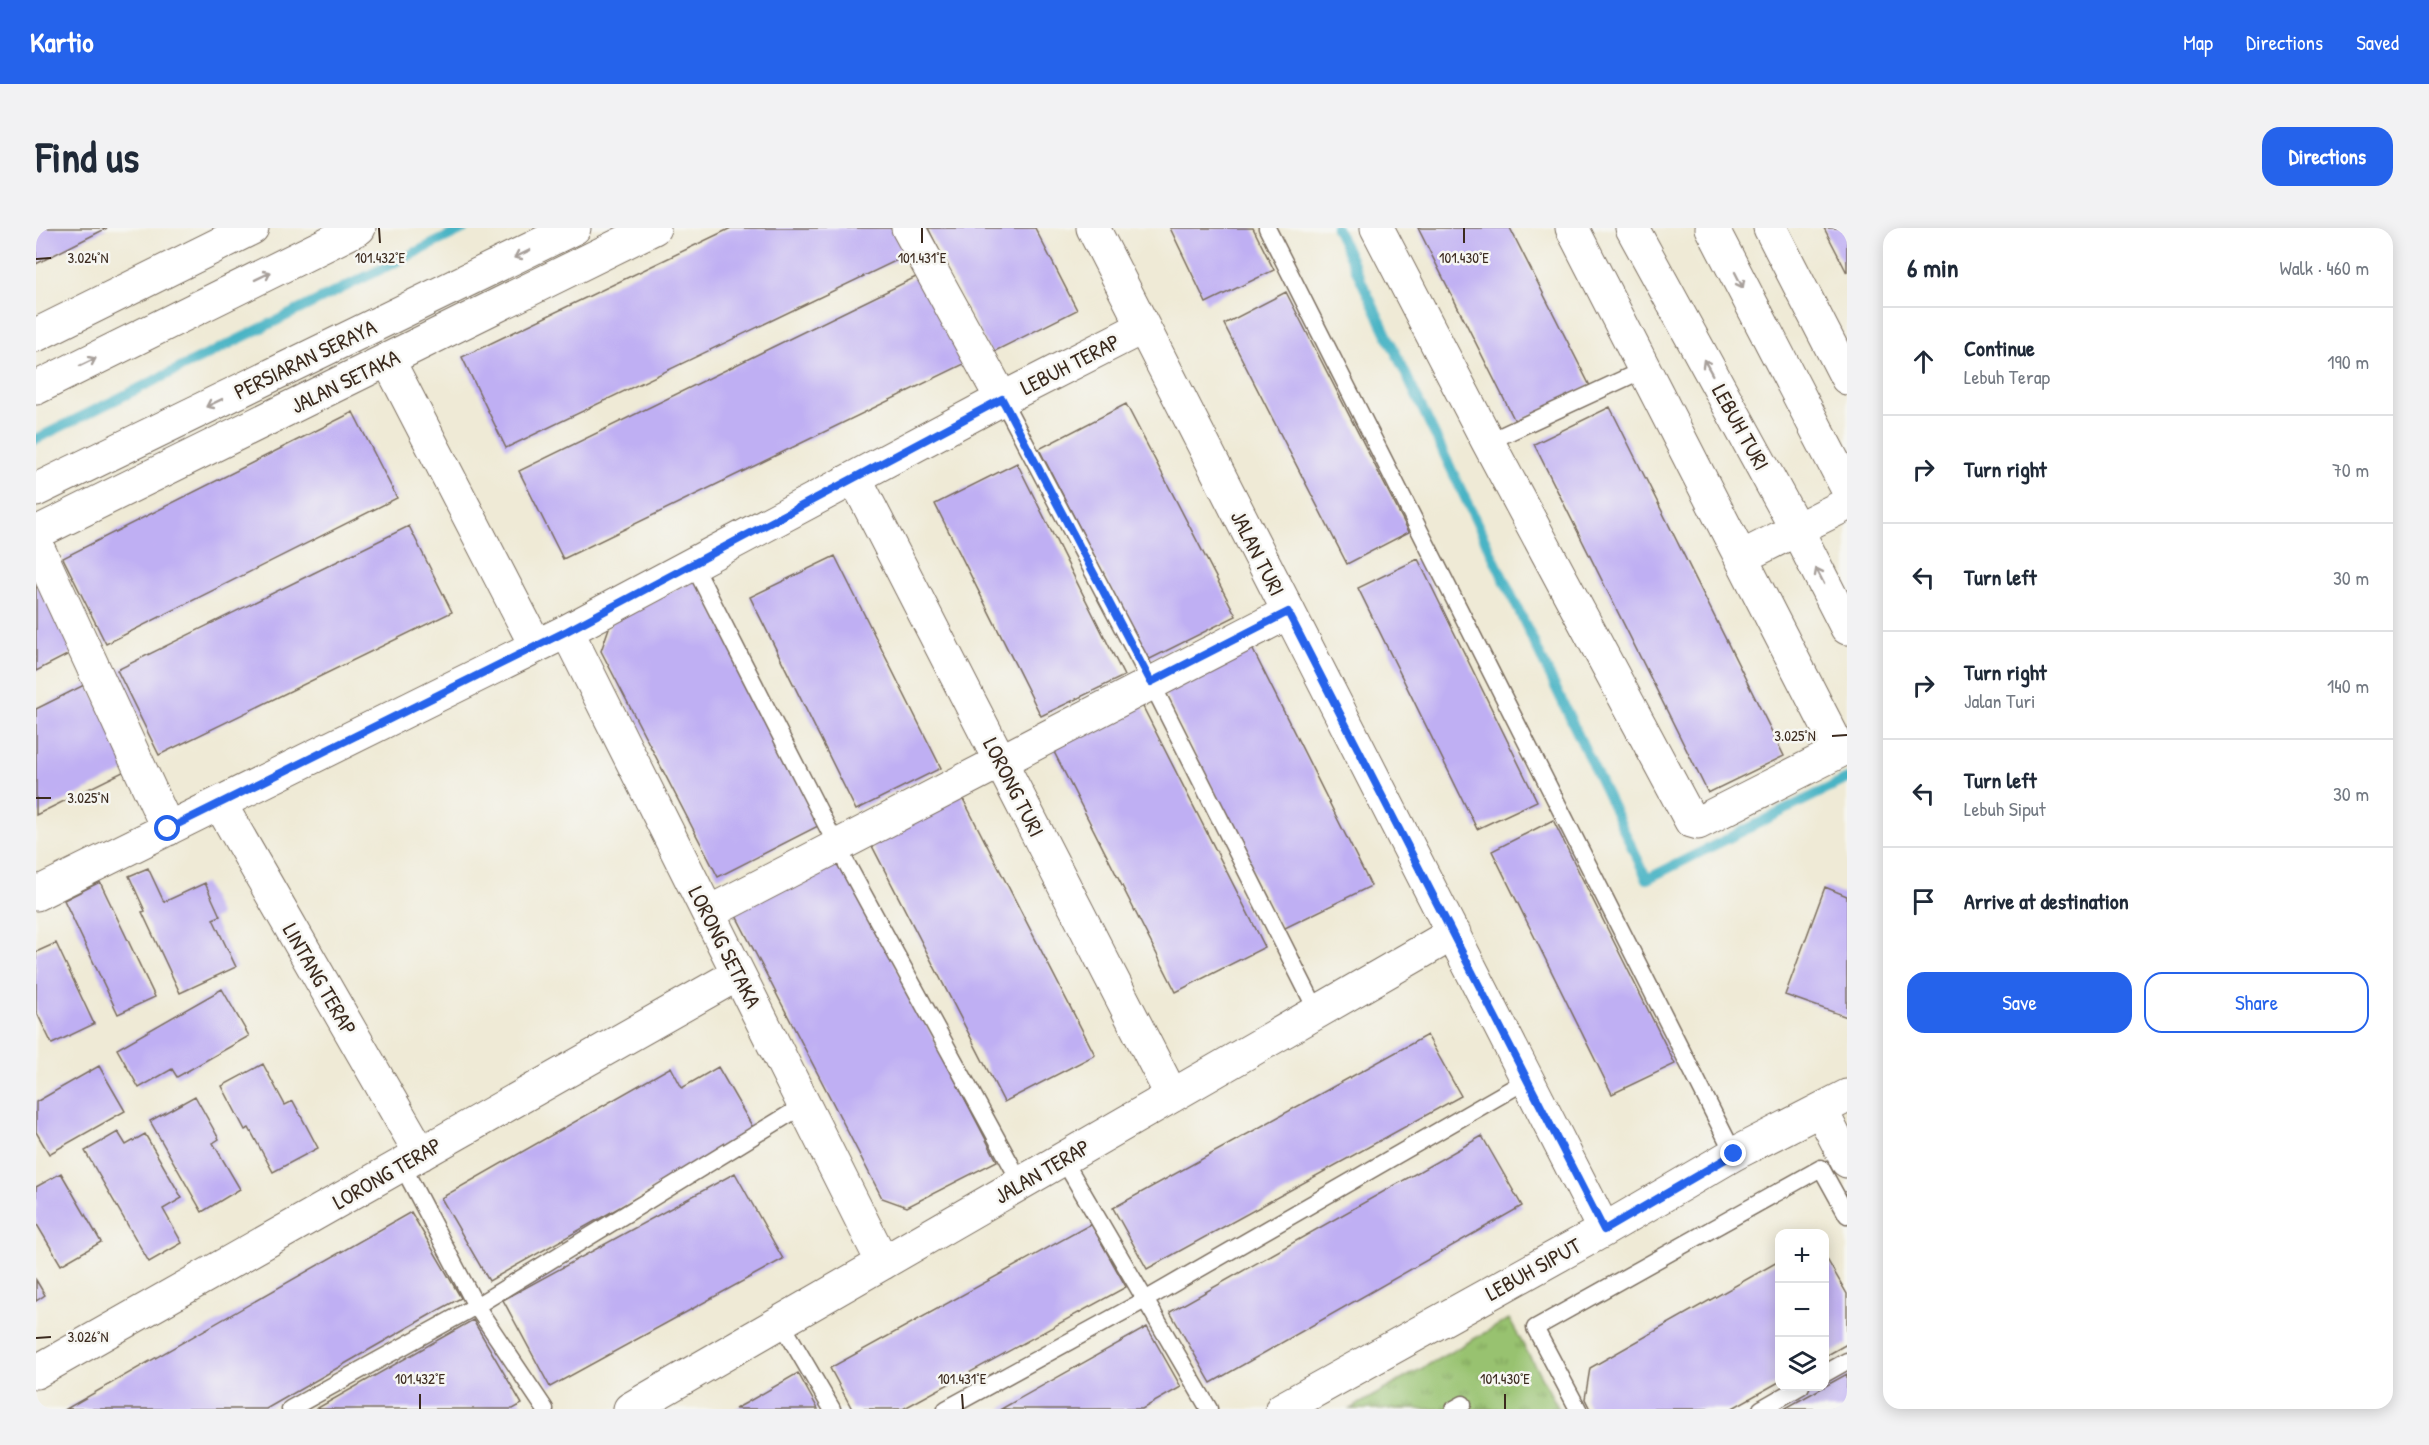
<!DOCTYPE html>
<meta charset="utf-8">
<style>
:root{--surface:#fff;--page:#f2f2f3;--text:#1f2937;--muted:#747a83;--line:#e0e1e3;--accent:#2563eb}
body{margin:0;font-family:"Patrick Hand",sans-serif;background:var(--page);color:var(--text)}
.controls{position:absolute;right:18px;bottom:18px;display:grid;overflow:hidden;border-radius:12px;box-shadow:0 3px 15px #0003}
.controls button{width:54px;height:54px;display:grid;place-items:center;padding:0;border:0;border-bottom:2px solid var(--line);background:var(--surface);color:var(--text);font:30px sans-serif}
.stop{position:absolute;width:18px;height:18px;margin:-14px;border:4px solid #2563eb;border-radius:50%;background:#fff}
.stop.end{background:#2563eb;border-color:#fff;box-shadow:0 2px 6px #0008}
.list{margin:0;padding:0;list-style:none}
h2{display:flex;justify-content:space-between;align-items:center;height:78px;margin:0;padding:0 24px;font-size:26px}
h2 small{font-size:20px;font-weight:400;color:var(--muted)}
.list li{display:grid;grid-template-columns:39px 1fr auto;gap:18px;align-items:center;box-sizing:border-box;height:108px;padding:0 24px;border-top:2px solid var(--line)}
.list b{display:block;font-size:22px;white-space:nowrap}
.list p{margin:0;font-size:20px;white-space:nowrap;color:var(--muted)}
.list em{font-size:20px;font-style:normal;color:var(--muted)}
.actions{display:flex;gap:12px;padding:18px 24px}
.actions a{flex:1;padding:14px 0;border:2px solid var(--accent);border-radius:18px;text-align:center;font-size:21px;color:var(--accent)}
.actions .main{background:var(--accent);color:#fff}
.icon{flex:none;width:33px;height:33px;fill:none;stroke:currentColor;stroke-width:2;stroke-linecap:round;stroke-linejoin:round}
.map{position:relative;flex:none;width:1811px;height:1181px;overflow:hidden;border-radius:18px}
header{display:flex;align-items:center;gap:36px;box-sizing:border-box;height:84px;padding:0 30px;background:var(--accent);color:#fff}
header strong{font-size:28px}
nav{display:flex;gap:33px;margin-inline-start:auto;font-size:21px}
.intro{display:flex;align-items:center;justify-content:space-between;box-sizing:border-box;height:144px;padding:0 36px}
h1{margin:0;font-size:42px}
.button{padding:15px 27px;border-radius:18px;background:var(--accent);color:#fff;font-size:21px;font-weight:700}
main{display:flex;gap:36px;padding:0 36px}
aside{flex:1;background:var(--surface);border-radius:18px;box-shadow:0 3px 15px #0003}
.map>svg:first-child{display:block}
.grass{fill:url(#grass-tufts);stroke:#6a7646;stroke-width:1.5}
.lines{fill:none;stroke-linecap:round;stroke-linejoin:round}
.stream{stroke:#48b4c5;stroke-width:10}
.building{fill:#bfaff3}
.service-casing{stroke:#7a6d5e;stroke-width:19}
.minor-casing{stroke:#7a6d5e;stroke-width:35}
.secondary-casing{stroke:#7a6d5e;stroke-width:35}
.primary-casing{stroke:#7a6d5e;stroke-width:35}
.service{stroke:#fff;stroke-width:16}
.minor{stroke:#fff;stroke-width:33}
.secondary{stroke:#fff;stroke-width:33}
.primary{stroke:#fff;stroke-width:33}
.oneway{stroke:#a79f9a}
.route{stroke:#2563eb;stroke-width:8}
.ticks{fill:none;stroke:#3b2a1e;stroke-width:2}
.labels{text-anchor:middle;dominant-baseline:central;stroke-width:5;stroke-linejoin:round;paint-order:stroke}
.street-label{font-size:22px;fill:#3b2a1e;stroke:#f6f6f2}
.ticks-label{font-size:15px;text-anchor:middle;fill:#3b2a1e;stroke:#f6f6f2;stroke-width:5;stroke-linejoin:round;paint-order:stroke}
</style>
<header>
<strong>Kartio</strong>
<nav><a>Map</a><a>Directions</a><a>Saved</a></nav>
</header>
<div class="intro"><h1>Find us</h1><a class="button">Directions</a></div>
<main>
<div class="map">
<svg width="1811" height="1181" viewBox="0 0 1811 1181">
<defs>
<pattern id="grass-tufts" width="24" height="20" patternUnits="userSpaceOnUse" patternTransform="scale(1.5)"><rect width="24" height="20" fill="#98c26f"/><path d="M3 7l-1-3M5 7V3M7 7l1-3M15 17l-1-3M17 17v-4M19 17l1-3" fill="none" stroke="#7d9e5b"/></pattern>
</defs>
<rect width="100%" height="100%" fill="#f6f6f2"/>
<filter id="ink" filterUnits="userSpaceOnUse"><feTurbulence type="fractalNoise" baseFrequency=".0167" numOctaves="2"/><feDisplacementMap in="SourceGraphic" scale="12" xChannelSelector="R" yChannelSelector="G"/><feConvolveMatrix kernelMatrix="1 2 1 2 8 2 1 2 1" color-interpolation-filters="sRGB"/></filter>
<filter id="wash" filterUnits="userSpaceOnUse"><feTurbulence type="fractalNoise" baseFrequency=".008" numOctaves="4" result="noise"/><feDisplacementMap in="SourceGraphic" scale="24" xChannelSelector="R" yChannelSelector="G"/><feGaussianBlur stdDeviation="1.35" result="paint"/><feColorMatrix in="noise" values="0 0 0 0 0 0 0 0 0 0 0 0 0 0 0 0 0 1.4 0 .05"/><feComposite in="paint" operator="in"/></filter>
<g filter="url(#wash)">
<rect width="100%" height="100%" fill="#efead6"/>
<path class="grass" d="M 1473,1091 L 1523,1181 L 1314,1181 Z"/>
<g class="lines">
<path class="stream" d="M 1300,0 L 1611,651 L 1811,551
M 0,211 L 429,0"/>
</g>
<g id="blocks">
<path class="building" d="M 0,0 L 71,0 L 0,36 Z
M 695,0 L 859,0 L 872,27 L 470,220 L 426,129 Z
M 892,0 L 999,0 L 1041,82 L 955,125 Z
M 1134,0 L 1217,0 L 1238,42 L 1170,75 Z
M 1382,0 L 1474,0 L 1554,158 L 1480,195 Z
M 1788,0 L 1811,0 L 1811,45 L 1802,27 Z
M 884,47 L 928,136 L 527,331 L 483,243 Z
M 1250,64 L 1373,304 L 1311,336 L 1188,96 Z
M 1090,176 L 1200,388 L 1112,432 L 1003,221 Z
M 1574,179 L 1748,528 L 1672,565 L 1498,216 Z
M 317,184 L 361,270 L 70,416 L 27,330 Z
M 981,235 L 1088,448 L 1005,488 L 899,276 Z
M 373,298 L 416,384 L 123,527 L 81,442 Z
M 799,328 L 905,540 L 820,582 L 714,369 Z
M 1382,331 L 1501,573 L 1441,601 L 1322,360 Z
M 661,350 L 788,595 L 682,649 L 565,423 L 575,394 Z
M 4,358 L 37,424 L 0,443 L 0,359 Z
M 1214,416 L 1335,658 L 1247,701 L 1126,459 Z
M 52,455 L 95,540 L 0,587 L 0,481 Z
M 1104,473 L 1229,719 L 1140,764 L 1015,518 Z
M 924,565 L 1059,827 L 968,874 L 833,612 Z
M 1517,592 L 1639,836 L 1576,866 L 1456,623 Z
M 800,622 L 961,933 L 871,979 L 846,970 L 694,676 Z
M 112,640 L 128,674 L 169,655 L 184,688 L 177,691 L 200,739 L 144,765 L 106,684 L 109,683 L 93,648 Z
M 64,654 L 119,769 L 82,786 L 28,672 Z
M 1789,659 L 1811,668 L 1811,789 L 1749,767 Z
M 20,715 L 58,796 L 16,816 L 0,783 L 0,724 Z
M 186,761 L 213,808 L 141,849 L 136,841 L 103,860 L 81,821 Z
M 1391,807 L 1425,868 L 1111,1041 L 1077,980 Z
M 227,836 L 249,877 L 257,873 L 282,920 L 237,944 L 213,900 L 209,902 L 186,858 Z
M 63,838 L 89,883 L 13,926 L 0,904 L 0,874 Z
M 635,839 L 646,860 L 682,839 L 719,903 L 453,1053 L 405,970 Z
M 159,868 L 183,911 L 177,915 L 204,961 L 166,984 L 114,893 Z
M 82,904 L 90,917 L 109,906 L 146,970 L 127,981 L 146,1015 L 113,1034 L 49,923 Z
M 1446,908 L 1486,978 L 1175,1155 L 1134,1084 Z
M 25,945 L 65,1014 L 25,1037 L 0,995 L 0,959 Z
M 699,945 L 747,1031 L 514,1159 L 467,1072 Z
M 375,984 L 425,1070 L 399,1084 L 230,1181 L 30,1181 Z
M 1055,996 L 1090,1059 L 867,1181 L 816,1181 L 794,1140 Z
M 1788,1026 L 1811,1066 L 1811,1116 L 1788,1129 Z
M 1743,1033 L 1743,1154 L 1695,1181 L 1554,1181 L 1549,1171 L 1554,1140 Z
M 0,1052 L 9,1067 L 0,1073 Z
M 437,1092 L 486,1176 L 477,1181 L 280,1181 Z
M 1111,1099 L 1145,1159 L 1106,1181 L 965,1181 Z
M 762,1145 L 782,1181 L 699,1181 L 710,1175 Z
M 1811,1146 L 1811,1181 L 1748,1181 Z"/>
</g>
</g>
<g filter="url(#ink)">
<use href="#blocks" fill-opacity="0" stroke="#7a6d5e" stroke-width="1.5"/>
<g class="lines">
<g class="service-casing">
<path id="service" d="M 1231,0 L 1698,926
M 966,171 L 1115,454 L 1281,783
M 1452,214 L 1609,141
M 657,336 L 801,618 L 985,955
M 1027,931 L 1173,1181
M 745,1094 L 796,1181
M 1788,1146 L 1811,1133
M 254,1181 L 440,1078 L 366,937
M 509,1181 L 440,1078 L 768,877
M 910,1181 L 1109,1072 L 1491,852
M 1418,1181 L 1427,1176
M 1542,1181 L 1499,1100 L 1785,940 L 1811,987
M 1725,1181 L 1765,1158"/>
</g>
<g class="minor-casing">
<path id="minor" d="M 872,0 L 966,171
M 1057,0 L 1568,1002
M 1341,0 L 1452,214 L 1655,593 L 1662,595 L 1804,523 L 1536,0
M 1734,0 L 1811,150
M 0,107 L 216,0
M 352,132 L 500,418
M 819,250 L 1136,868
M 0,305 L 618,0
M 0,316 L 132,601
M 1706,329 L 1811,276
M 531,403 L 847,1035
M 184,576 L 385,926
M 0,666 L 531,403 L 966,171 L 1107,99
M 672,685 L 1253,384
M 1785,882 L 1811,933
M 0,1144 L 702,746
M 594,1181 L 1418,705
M 1246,1181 L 1568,1002 L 1698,926 L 1811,868"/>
</g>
<g class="secondary-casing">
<path id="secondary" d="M 0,160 L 323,0
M 0,262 L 538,0"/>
</g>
<g class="primary-casing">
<path id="primary" d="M 1596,0 L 1761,302 L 1811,400
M 1676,0 L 1811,260"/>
</g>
<use href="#service" class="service"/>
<use href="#minor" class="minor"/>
<use href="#secondary" class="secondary"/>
<use href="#primary" class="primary"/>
</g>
<defs><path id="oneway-shaft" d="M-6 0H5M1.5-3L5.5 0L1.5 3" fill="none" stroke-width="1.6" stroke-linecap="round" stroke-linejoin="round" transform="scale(1.5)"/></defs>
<g class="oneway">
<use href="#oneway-shaft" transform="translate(486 26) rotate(154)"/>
<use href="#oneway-shaft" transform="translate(227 48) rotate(-26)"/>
<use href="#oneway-shaft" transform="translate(1703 52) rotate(63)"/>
<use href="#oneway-shaft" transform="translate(52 134) rotate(-26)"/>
<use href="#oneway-shaft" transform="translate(1672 139) rotate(-119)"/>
<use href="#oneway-shaft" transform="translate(178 175) rotate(154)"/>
<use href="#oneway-shaft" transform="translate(1784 348) rotate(-117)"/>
</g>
</g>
<g class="lines" filter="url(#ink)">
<path class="route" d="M 132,601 L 531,403 L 966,171 L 1115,454 L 1252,384 L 1568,1002 L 1698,926"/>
</g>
<path class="ticks" d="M 343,0 L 344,15M 886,0 L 886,15M 1428,0 L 1428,15M 0,31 L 15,30M 1796,508 L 1811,507M 0,570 L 15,570M 0,1110 L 15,1109M 384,1166 L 384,1181M 926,1166 L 927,1181M 1469,1166 L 1469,1181"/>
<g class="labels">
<g class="street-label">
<text transform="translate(269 131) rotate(-26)">PERSIARAN SERAYA</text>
<text transform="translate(1034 136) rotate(-27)">LEBUH TERAP</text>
<text transform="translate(309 153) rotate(-26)">JALAN SETAKA</text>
<text transform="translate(1705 199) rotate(61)">LEBUH TURI</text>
<text transform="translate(1222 325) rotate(63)">JALAN TURI</text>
<text transform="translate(978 559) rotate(63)">LORONG TURI</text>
<text transform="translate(689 719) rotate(63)">LORONG SETAKA</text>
<text transform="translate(284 751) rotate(60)">LINTANG TERAP</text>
<text transform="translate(1006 943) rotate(-30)">JALAN TERAP</text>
<text transform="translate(351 945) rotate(-30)">LORONG TERAP</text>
<text transform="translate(1497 1041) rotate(-29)">LEBUH SIPUT</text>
</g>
</g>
<g class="ticks-label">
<text x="344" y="35">101.432°E</text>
<text x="886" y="35">101.431°E</text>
<text x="1428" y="35">101.430°E</text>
<text x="52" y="35">3.024°N</text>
<text x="1759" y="513">3.025°N</text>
<text x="52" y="575">3.025°N</text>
<text x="52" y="1114">3.026°N</text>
<text x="384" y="1156">101.432°E</text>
<text x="926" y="1156">101.431°E</text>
<text x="1469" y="1156">101.430°E</text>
</g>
</svg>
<div class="controls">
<button>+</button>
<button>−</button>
<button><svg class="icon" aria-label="layers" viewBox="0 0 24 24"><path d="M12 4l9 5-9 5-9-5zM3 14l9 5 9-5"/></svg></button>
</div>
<div class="stop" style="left:132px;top:601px"></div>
<div class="stop end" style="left:1698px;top:926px"></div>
</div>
<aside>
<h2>6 min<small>Walk · 460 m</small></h2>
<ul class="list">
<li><svg class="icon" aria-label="ahead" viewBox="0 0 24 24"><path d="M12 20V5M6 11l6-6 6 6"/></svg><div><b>Continue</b><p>Lebuh Terap</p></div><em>190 m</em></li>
<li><svg class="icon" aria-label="right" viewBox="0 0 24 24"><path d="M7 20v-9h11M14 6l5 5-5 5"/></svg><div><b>Turn right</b></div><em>70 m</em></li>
<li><svg class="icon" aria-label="left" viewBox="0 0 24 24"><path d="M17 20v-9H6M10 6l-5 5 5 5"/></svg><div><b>Turn left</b></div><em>30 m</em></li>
<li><svg class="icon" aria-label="right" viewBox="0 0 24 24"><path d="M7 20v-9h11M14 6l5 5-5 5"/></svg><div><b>Turn right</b><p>Jalan Turi</p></div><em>140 m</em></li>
<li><svg class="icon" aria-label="left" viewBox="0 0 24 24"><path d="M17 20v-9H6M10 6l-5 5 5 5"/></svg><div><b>Turn left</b><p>Lebuh Siput</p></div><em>30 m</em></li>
<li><svg class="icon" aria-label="arrive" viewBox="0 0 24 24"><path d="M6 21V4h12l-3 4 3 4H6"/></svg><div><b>Arrive at destination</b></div></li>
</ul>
<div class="actions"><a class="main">Save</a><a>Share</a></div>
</aside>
</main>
